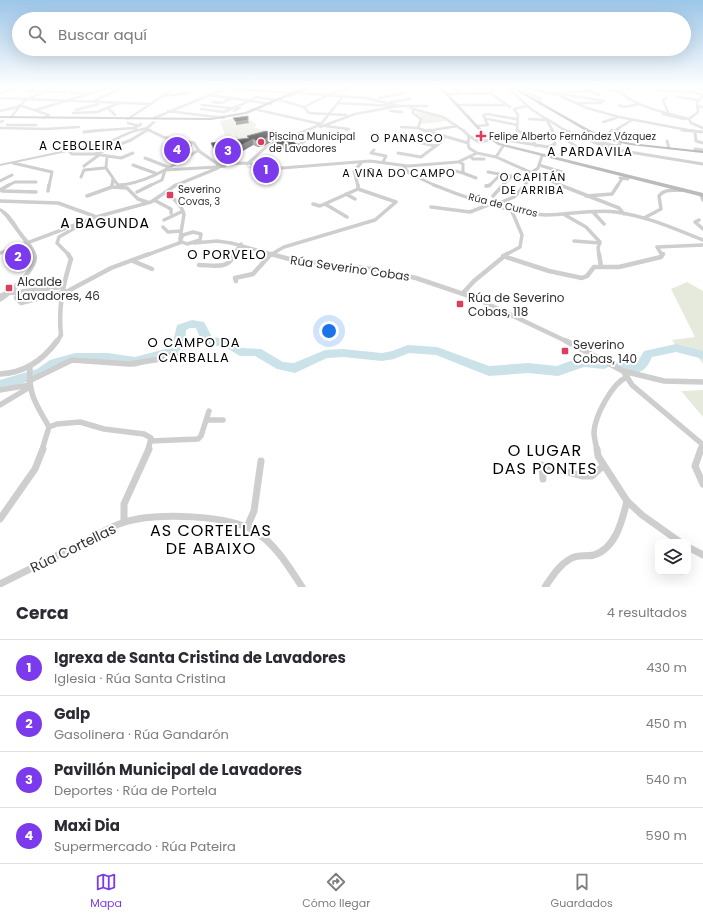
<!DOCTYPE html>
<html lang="es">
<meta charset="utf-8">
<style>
:root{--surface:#fff;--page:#f7f7f7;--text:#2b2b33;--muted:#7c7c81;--line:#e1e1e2;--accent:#7c3aed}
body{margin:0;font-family:Poppins,sans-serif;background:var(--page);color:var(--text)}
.controls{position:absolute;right:12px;bottom:12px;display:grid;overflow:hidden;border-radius:8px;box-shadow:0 4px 16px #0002}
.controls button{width:36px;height:36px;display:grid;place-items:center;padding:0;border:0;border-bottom:1px solid var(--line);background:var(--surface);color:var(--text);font:20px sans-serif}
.you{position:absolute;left:329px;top:331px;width:14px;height:14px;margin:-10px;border:3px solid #fff;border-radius:50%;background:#1a73e8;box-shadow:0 0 0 6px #1a73e833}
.badge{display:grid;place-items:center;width:26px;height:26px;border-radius:50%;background:var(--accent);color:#fff;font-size:13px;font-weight:700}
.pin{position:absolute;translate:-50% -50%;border:2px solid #fff;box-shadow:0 1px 4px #0006}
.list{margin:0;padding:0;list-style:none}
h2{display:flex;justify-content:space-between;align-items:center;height:52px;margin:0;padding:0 16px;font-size:17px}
h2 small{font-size:13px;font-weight:400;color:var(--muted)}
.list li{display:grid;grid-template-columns:26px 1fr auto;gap:12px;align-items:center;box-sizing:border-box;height:56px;padding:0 16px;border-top:1px solid var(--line)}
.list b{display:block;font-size:15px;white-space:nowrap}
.list p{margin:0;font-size:13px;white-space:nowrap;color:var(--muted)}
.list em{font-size:13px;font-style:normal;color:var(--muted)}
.icon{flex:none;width:22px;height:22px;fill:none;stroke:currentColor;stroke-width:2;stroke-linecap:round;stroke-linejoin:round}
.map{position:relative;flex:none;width:703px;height:587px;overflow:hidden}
.search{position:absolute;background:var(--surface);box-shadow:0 4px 16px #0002;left:12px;right:12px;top:12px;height:44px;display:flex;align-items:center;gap:10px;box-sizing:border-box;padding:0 14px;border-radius:22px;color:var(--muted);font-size:15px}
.sheet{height:276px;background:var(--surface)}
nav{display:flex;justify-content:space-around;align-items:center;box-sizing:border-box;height:56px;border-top:1px solid var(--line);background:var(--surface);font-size:11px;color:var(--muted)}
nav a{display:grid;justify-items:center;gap:2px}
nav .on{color:var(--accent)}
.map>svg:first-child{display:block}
.green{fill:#e6eadd}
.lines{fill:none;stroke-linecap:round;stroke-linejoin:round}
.river{fill:#cbe2e9;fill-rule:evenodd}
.minor-far5{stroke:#cecece;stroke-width:2.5}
.minor-far4{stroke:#cecece;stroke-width:3}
.minor-far3{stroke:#cecece;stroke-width:3.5}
.minor-far2{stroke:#cecece;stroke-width:4.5}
.minor-far1{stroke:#cecece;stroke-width:5.5}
.minor{stroke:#cecece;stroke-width:7}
.tertiary{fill:#cecece;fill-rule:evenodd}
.secondary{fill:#bbb;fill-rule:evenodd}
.primary{fill:#a9a9a9;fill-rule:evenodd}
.wall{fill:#8c8c8c}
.shaded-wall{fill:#5d5d5d}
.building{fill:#181818;stroke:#5d5d5d}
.poi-dot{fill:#dd3e5f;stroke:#fff;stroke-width:1.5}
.labels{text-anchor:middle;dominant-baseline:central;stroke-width:4;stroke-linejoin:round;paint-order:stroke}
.far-poi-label{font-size:10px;fill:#313131;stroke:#fff;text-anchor:start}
.far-street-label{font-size:10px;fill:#313131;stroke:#fff}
.far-neighbourhood-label{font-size:11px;letter-spacing:1px;fill:#000;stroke:#fff}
.far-quarter-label{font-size:12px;letter-spacing:1px;fill:#000;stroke:#fff}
.street-label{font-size:12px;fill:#313131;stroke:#fff}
.poi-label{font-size:12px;fill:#313131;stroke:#fff;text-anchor:start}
.neighbourhood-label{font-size:13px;letter-spacing:1px;fill:#000;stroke:#fff}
.quarter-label{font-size:14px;letter-spacing:1px;fill:#000;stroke:#fff}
.near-street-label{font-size:14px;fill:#313131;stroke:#fff}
.near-neighbourhood-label{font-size:16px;letter-spacing:1px;fill:#000;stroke:#fff}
</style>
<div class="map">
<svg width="703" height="587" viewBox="0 0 703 587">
<rect width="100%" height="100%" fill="#fff"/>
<path class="green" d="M 415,112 L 442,117 L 446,121 L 421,124 L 422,117 Z
M 245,116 L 257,125 L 253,127 L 274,134 L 240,143 L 234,134 L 225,135 L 220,121 Z
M 251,165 L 278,169 L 275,172 L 263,173 L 246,167 Z
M 687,282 L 703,291 L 703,364 L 697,356 L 681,353 L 672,340 L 695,337 L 671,289 Z
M 703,390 L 703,417 L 681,391 Z"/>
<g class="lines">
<path class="river" d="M 192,320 L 204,322 L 212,337 L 232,340 L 242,348 L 261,349 L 283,362 L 294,363 L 325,350 L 343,349 L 382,353 L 392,351 L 408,345 L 437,347 L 489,366 L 528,363 L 557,366 L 570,361 L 584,357 L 608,361 L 610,364 L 608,367 L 604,369 L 584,367 L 558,376 L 528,373 L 489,376 L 436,355 L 409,353 L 394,359 L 382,361 L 343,357 L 327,358 L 295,373 L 277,369 L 255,356 L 240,356 L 225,347 L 205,344 L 201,340 L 196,328 L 190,328 L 186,330 L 185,343 L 177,354 L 135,367 L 108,363 L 75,361 L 58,366 L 45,376 L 0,390 L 0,380 L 37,369 L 50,360 L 75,353 L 108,353 L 135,357 L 169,348 L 173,342 L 177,325 Z
M 676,344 L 703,351 L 703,359 L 676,352 L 652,357 C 644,376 634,375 616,369 L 614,366 L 616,363 L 620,361 L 637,363 L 644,351 Z"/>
<path class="minor-far5" d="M 36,87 L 28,91 L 65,92
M 209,87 L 292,93
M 455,87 L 458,94
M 507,87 L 531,109 L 546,119 L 553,131
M 523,87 L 558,95 L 587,108 L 619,117 L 693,131
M 600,87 L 620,92
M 618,87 C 625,105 671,114 689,119
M 696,87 L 703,90
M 524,88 L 527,92 L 540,99 L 540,104
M 619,88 L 626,90 L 631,88
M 656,90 L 692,92
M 588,91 L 599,95
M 689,91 L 703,95
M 70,92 L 85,93
M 0,93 L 20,87
M 299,93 L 366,98 L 399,106 L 427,106
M 490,93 L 510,107
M 490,93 L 496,87
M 557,93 L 587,91 L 597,87
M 447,94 L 490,93
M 563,94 L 604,101
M 210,95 L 271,104
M 165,96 L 188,93
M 703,96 L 697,102 L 698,112 L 689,119 L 691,123 L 703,128
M 678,97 L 698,100
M 0,98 L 151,104
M 379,98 L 405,93
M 666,98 L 663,101 L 668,112
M 251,100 L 256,97 L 276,100
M 280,100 L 304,107 L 309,113 L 346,115
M 94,101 L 123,87
M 213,102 L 222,103 L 230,99
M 391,102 L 410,99
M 338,103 L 394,106
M 577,103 L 601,103
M 19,105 L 49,115 L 44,118
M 202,105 L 230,108
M 457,105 L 507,105
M 619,105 L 624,107 L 640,104
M 697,106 L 703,107
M 304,107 L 330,94 L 354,87
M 410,107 L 413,109 L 413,113 L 421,119 L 418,128 L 426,131
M 109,109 L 115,115
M 201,109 L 224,112 L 247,102
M 413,109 L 443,117 L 464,131
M 36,110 L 111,87
M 76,110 L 98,104
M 258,110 L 321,124
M 0,111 L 17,107
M 168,111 L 224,118
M 234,111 L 240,108 L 236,107
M 390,111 L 402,112
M 73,113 L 97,112 L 120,103
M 663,114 L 684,119
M 12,116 L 24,101 L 53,87
M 154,118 L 222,90
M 485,118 L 483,115 L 487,114 L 516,119
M 128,119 L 176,87
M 529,119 L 548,120
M 547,119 L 566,131
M 0,122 L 3,121
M 603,122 L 616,118
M 128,123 L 139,126
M 7,125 L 36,125
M 325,126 L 349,129 L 346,130
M 477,126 L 488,125 L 485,120 L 488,119 L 517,125
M 320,127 L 355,114 L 399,106
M 401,127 L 418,128
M 0,128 L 45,129 L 79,127
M 147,128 L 150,131
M 136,129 L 134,128 L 141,124
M 91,131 L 134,128
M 146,131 L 148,130
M 306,131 L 321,124 L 344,95
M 427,131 L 457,126
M 517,131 L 518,115 L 514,109 L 526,106
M 611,131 L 619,130 L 617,129 L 632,120"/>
<path class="minor-far4" d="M 149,130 L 163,137 L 194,143 L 199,151 L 219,165
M 423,130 L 468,143 L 469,148 L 477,153
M 463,130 L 469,136 L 468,143
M 517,130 L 532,139 L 536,146
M 564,130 L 611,149 L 703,164
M 682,130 L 703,132
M 427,131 L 430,130
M 565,131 L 564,137 C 575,148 587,152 602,155
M 84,132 L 103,130
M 695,132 L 696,141 L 703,143
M 405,133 L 398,138 L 436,146
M 295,135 L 305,141 L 297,146 L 300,147
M 469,136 L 479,142
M 488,137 L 548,147 L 555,144 L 552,130
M 604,138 L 612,130
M 285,139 L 308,130
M 595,141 L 616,146 L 620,144
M 667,141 L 669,148
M 482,142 L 491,139
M 374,150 L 371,153 L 386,156 L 383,162
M 69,151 L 72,154 L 95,154 L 121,158 L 133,153
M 696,151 L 695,149 L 703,150
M 398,153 L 421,157 L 441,142 L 445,136
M 95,154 L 131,140 L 147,130
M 107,156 L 106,168 L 113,178 L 112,186
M 470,156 L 473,159 L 484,159
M 496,157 L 503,146
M 145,158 L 168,167
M 459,162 L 463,164 L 463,173 L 476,178
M 13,163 L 52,172 L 49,186
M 222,164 L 225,166 L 217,167 L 218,165 Z
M 224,164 L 248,163 L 282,168 L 370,161 L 408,166 L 458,162 L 477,153 L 496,157 L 562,186
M 247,164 L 266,147 L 276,142
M 133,165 L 155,173
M 539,165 L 562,172
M 84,166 L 99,155
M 403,166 L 409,173 L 436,186
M 448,169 L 463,173
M 166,170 L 216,167
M 488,172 L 527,179
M 531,173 L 538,168 L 542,156
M 81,177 L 84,170 L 104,168
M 620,178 L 628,179
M 114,180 L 118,185 C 147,184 175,164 199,150
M 0,181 L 12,175
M 7,186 L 15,182 L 36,182
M 149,186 L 162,180 L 165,170
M 174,186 L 218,168
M 358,186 L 354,171 L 362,162
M 486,186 L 489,186 L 500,175
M 502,186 L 511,177
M 524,186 L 533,175
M 617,186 L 622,179"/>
<path class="minor-far3" d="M 112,185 L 112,187 L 127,188 L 138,199 L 147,202
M 434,185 C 466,198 511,213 546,215 C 569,215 592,209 616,212 C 646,216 675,229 703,240
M 560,185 L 619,208 L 624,214
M 486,186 L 490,185
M 0,190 L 9,185
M 2,191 L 36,192
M 48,191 L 49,185
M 167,191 L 181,207 L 184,214 L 180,239
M 137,192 L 151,185
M 346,194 L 355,199
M 701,195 L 703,200
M 87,196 L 112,187
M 493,196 L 503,185
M 586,196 L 612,194 L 618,185
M 154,200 L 171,209 L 171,213
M 0,201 L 58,203 L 94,216
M 313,204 L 320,206 L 358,189
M 325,204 L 347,217
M 497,204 L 514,197 L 525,185
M 431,207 L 470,212 L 493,203
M 593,212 L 604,224
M 565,215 L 586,227 L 600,242 L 598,248 L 599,255
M 644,218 L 661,209 L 659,196 C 665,188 674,191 683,190
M 164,220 L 183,211
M 699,220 L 695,222 L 703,229
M 163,227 L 168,232 L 181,231
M 193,232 L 201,234 L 200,240 L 187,244 L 180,241 L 183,235 Z
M 574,241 L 600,243
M 194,243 L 217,241 L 231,243 L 275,255
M 0,253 L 96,217 L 151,202 L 176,185
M 69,255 L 57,243 L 59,237 L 87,221
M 147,255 L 182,242
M 233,255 L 241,244
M 270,255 L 284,247 L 375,220 L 396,202 L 358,189 L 358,185
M 505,255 L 520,247 L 522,235 L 511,209
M 662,255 L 657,247 L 703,245"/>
<path class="minor-far2" d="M 271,254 L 293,260 L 372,269 L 416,278 L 475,298 L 568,342
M 599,254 L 601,266
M 503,256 L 549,271 L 582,278 L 587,276 L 594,267 L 619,267 L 661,257 L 663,254
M 133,261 L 152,269
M 199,265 C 213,265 230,270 234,254
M 236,281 L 235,278 L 253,274 L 271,254
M 19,292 L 16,298 L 21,303 L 68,291 L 111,268 L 149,254
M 463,293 L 474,281 L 507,254
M 0,296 L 7,293 L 62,287
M 57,342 L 61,335 C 58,308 63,285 71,259 L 68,254"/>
<path class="minor-far1" d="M 566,341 L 623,371 L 664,381 L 703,382
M 30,367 C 28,394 36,404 49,427 L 42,450
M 0,374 C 24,373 43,360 57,341
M 627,377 L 632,385 L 702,444 L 701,450
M 29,381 L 72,360 L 129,364 L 180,356
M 0,390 L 29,385
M 0,405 L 30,387
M 206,420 L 223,420
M 49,427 L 57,424 L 80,422 L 104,429 L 144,434 L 151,438 L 148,450
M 151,441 L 198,439 L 201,436 L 209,411
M 597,450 C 596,445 594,438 594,432 C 595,416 612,383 627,377 L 623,371"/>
<path class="minor" d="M 597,449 L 598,456 L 627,501 L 642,515 L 680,542
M 701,449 L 695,466 L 703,484
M 543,479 L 542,465 L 582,476 L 592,476 L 603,466
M 0,519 L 35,469 L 43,449
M 124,522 L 124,504 L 149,449
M 247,527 L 254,511 L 261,461
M 688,547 L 703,555
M 0,584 C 28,570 56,556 84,542 C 97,535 111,526 125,522 C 154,512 231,515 256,532 C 276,545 289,567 302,587
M 545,587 C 552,577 559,565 570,559 C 577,554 586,557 594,555 C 616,548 622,521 627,501"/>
<path class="tertiary" d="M 153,121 L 156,122 L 148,129 L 132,133 L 110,143 L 0,166 L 0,164 L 108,141 L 130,131 L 146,127 Z
M 0,208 C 9,212 15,222 20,230 C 26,238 35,247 37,256 C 40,268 10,298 0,302 L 0,297 C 9,289 34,270 32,257 C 31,250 25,243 21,238 C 14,229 8,219 0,211 Z"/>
<path class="secondary" d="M 308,87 L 313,87 L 290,97 L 287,96 Z
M 435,87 L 439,87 L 445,90 L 485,133 L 500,143 L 703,193 L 703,197 L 498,145 L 483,135 L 443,92 Z"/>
<path class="primary" d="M 304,87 L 309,87 L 247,114 L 211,120 L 0,118 L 0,116 L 211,118 L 245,112 Z
M 510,87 L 514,87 L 588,129 L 605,137 L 630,143 L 703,151 L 703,153 L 630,145 L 603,139 L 586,131 Z"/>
</g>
<path class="wall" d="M 274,134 L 274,140 L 264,146 L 258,147 L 253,145 L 241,152 L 217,156 L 213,149 L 211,143 L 248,138 L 247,136 Z
M 272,143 L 296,144 L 326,148 L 326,152 L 289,152 L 289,150 L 272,147 Z
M 192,146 L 175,155 L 165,153 L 164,148 Z"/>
<path class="shaded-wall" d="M 248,120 L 249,123 L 236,125 L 236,122 Z
M 274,134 L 274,140 L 264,146 L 258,147 L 257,141 Z
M 253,139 L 253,145 L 241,152 L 217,156 L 215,150 Z
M 190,142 L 192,146 L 175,155 L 174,150 Z"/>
<path class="building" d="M 248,116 L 248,120 L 236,122 L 233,118 Z
M 266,131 L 274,134 L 263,140 L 257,141 L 253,139 L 240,146 L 215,150 L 211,143 L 249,138 L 247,136 Z
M 288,137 L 296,144 L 326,148 L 289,147 L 290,146 L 272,143 Z
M 180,140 L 190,142 L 174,150 L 164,148 Z"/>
<linearGradient id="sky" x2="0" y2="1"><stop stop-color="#9cc6e8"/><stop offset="0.51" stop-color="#fff"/><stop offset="1" stop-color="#fff" stop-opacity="0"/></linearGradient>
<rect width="703" height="170" fill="url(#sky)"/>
<g class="poi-dot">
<path d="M479 130h4v4h4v4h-4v4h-4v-4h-4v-4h4z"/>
<circle cx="261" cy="142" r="4"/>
<rect x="166" y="191" width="8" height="8" rx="2"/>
<rect x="5" y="284" width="8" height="8" rx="2"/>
<rect x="456" y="300" width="8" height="8" rx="2"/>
<rect x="561" y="347" width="8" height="8" rx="2"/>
</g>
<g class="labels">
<g class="far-poi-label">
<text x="269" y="136">Piscina Municipal<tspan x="269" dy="12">de Lavadores</tspan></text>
<text x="489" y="136">Felipe Alberto Fernández Vázquez</text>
<text x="178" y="189">Severino<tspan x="178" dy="12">Covas, 3</tspan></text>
</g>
<g class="far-street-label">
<text transform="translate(503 205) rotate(14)">Rúa de Curros</text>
</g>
<g class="far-neighbourhood-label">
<text x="407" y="138">O PANASCO</text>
<text x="399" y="173">A VIÑA DO CAMPO</text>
<text x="533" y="177">O CAPITÁN<tspan x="533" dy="13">DE ARRIBA</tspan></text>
</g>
<g class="far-quarter-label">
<text x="81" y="145">A CEBOLEIRA</text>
<text x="590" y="151">A PARDAVILA</text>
</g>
<g class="street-label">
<text transform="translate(350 268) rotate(8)">Rúa Severino Cobas</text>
</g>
<g class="poi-label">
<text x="17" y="281">Alcalde<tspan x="17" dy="14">Lavadores, 46</tspan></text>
<text x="468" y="297">Rúa de Severino<tspan x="468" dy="14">Cobas, 118</tspan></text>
<text x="573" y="344">Severino<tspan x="573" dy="14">Cobas, 140</tspan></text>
</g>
<g class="neighbourhood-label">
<text x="227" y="254">O PORVELO</text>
<text x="194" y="342">O CAMPO DA<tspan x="194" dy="15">CARBALLA</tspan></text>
</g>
<g class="quarter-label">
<text x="105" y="223">A BAGUNDA</text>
</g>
<g class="near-street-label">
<text transform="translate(73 548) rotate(-26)">Rúa Cortellas</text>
</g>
<g class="near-neighbourhood-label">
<text x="545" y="450">O LUGAR<tspan x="545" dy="18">DAS PONTES</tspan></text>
<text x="211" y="530">AS CORTELLAS<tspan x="211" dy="18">DE ABAIXO</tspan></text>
</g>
</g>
</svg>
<div class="controls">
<button><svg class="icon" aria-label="layers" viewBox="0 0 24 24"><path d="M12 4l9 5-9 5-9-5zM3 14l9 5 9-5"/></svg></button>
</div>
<div class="you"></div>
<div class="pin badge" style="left:266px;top:170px">1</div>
<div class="pin badge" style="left:18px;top:257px">2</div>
<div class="pin badge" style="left:228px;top:151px">3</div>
<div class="pin badge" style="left:177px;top:150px">4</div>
<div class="search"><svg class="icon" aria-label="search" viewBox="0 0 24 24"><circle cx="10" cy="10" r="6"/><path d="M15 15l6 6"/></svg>Buscar aquí</div>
</div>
<section class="sheet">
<h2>Cerca<small>4 resultados</small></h2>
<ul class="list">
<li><span class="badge">1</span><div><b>Igrexa de Santa Cristina de Lavadores</b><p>Iglesia · Rúa Santa Cristina</p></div><em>430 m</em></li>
<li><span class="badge">2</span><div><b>Galp</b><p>Gasolinera · Rúa Gandarón</p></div><em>450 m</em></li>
<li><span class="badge">3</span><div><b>Pavillón Municipal de Lavadores</b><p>Deportes · Rúa de Portela</p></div><em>540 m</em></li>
<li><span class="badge">4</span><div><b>Maxi Dia</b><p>Supermercado · Rúa Pateira</p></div><em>590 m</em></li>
</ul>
</section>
<nav>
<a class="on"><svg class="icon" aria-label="map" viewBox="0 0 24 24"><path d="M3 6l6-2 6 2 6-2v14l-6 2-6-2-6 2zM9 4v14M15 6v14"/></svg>Mapa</a>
<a><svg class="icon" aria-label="directions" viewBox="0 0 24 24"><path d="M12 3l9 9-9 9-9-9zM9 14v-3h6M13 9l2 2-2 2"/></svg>Cómo llegar</a>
<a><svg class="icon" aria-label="saved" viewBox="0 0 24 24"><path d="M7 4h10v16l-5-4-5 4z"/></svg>Guardados</a>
</nav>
